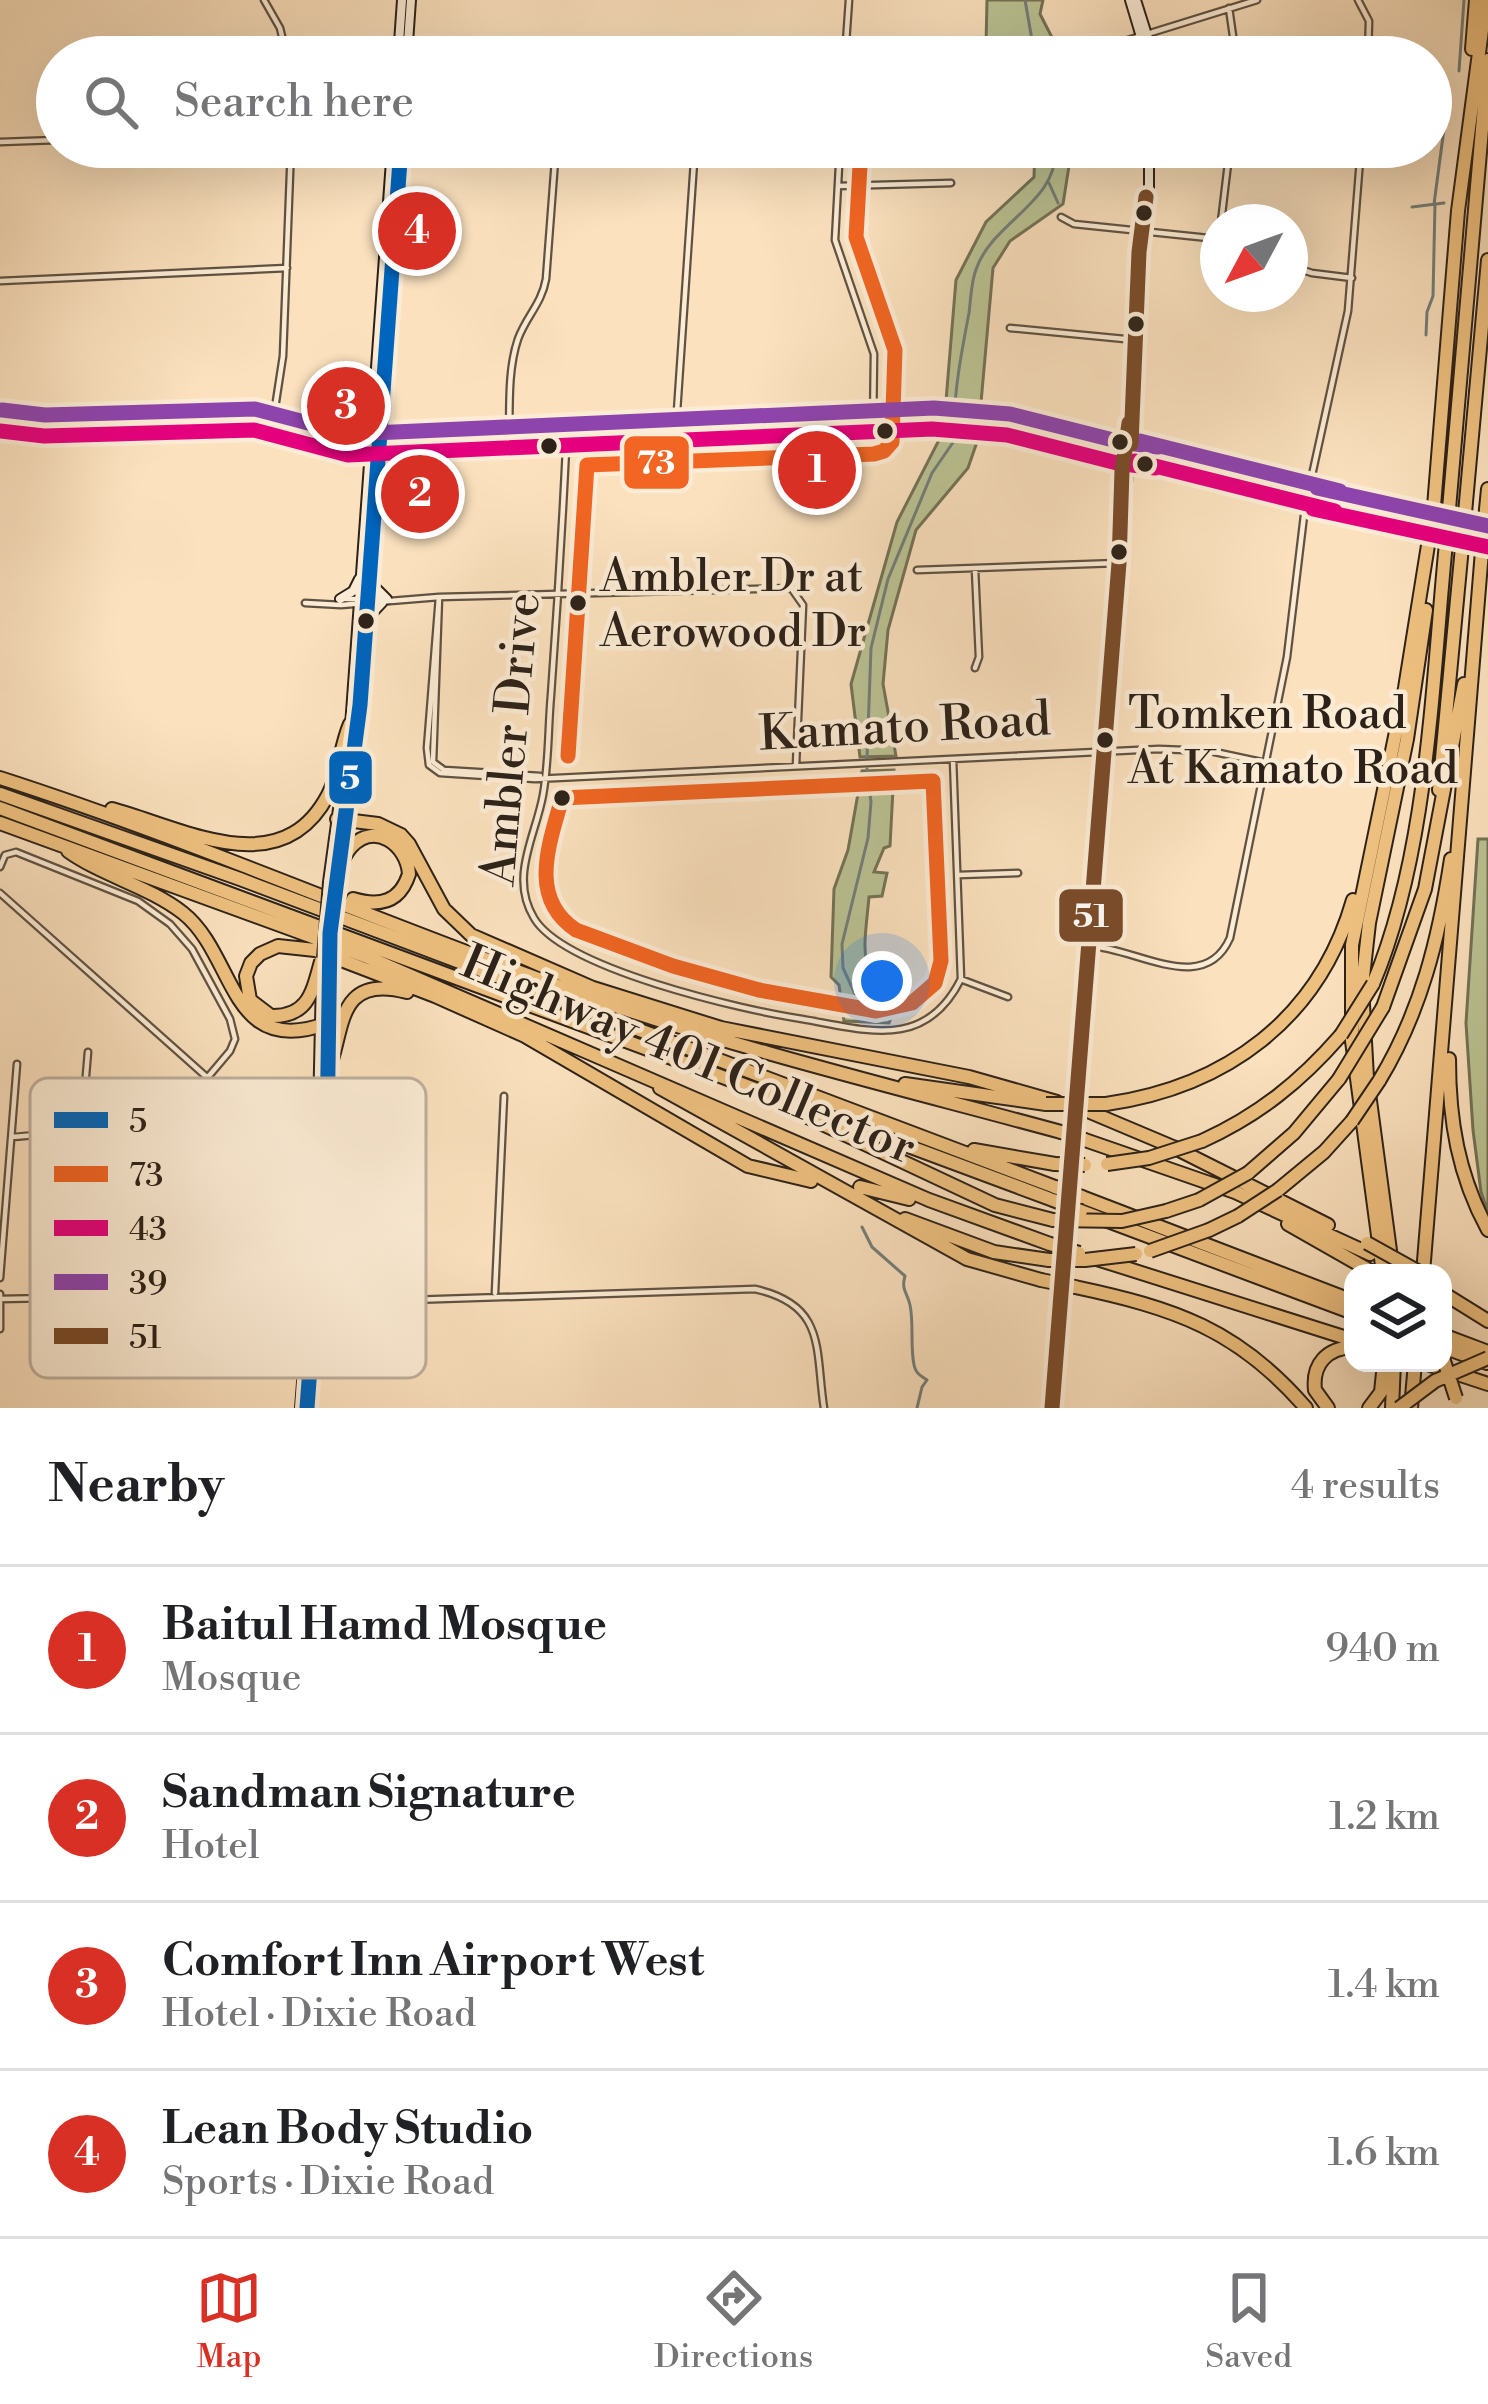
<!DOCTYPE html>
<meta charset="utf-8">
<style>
:root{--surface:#fff;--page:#f6f6f6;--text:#202124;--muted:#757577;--line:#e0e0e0;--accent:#d93025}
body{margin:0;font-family:"Libre Bodoni",serif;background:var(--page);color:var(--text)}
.controls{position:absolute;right:36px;bottom:36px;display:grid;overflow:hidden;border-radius:24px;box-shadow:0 12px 48px #0002}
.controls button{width:108px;height:108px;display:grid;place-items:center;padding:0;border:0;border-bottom:3px solid var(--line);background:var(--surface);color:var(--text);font:60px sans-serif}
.compass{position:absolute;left:1200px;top:204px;width:108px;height:108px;border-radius:50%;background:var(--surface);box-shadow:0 12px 48px #0002;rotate:229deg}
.you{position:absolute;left:882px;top:981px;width:42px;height:42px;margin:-30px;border:9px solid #fff;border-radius:50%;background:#1a73e8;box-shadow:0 0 0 18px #1a73e833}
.badge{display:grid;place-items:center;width:78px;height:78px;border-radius:50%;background:var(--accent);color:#fff;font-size:39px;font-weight:700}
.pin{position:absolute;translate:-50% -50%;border:6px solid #fff;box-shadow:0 3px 12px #0006}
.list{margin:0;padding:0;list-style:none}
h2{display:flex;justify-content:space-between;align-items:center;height:156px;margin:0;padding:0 48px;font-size:51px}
h2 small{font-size:39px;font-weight:400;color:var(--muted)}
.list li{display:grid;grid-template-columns:78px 1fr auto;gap:36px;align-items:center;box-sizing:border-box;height:168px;padding:0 48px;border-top:3px solid var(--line)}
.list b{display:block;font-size:45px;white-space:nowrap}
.list p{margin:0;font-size:39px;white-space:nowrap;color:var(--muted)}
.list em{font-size:39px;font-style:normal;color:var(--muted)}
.icon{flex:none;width:66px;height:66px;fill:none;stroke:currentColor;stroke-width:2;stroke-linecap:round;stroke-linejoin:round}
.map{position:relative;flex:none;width:1488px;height:1408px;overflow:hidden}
.search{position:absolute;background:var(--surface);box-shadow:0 12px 48px #0002;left:36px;right:36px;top:36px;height:132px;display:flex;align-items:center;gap:30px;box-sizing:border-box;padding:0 42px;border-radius:66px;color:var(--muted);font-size:45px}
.sheet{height:828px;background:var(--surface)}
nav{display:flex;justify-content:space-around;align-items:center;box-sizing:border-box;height:168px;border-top:3px solid var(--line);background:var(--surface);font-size:33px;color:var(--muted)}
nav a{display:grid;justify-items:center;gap:6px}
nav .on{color:var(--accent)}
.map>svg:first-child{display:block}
.green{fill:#bbc394;stroke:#747256;stroke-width:3}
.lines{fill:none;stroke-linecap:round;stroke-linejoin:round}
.stream{stroke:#737e7a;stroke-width:3}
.street-casing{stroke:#605242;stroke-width:9}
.secondary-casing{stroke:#2d2219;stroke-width:12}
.highway-casing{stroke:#2d2219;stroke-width:16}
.street{stroke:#fcecd5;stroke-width:4.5}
.secondary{stroke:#fcecd5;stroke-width:8}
.highway{stroke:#eec07f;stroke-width:12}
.secondary-bridge-casing{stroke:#2d2219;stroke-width:12;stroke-linecap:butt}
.highway-bridge-casing{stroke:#2d2219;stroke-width:16;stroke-linecap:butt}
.secondary-bridge{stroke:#fcecd5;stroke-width:8}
.highway-bridge{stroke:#eec07f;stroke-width:12}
.bus-1-casing{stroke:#fcecd5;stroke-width:24}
.bus-2-casing{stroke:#fcecd5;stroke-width:24}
.bus-3-casing{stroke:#fcecd5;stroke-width:24}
.bus-4-casing{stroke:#fcecd5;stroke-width:24}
.bus-5-casing{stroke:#fcecd5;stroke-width:24}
.bus-1{stroke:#0065bd;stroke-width:15}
.bus-2{stroke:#f26522;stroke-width:15}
.bus-3{stroke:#e5007d;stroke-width:15}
.bus-4{stroke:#8e44ad;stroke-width:15}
.bus-5{stroke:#7a4b2a;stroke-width:15}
.bus-dot{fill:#2d2219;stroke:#fcecd5;stroke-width:4.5}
.labels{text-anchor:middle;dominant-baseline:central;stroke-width:9;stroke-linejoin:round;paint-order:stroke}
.bus-label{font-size:45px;fill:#2d2219;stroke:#fcecd5;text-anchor:start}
.street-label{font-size:48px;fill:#2d2219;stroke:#fcecd5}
.key{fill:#fcecd5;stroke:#beaf9d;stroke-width:3}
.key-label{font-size:33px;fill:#2d2219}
.line-badge{stroke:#fcecd5;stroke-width:4.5}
.badge-label{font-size:33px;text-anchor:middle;font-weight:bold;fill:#fff}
</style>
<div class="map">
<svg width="1488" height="1408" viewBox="0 0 1488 1408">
<rect width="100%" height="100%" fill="#fbe1be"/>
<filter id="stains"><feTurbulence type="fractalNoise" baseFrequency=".00167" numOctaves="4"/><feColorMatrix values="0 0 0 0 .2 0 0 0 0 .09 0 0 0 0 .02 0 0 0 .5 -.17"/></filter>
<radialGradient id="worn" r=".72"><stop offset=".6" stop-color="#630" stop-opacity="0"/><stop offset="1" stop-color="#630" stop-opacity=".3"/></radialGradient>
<path class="green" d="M 987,0 L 1043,0 L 1040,14 L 1062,57 L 1015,57 L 1012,46 L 986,45 Z
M 1035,147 L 1072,147 L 1063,204 L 1010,241 L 993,268 L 979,425 L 944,425 L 956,280 L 986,222 L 1034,177 Z
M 941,436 L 978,439 L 968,468 L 916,530 L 888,630 L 883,684 L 896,756 L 860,757 L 851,684 L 897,522 Z
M 894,770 L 890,846 L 884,848 L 874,872 L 887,873 L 882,896 L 869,897 C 864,951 857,969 894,1011 L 889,1023 L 844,1021 L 839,985 L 831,977 L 834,889 L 848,850 L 862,771 Z
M 1478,839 L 1488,839 L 1488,1212 L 1481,1192 L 1473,1130 L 1466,1023 Z"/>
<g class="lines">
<path class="stream" d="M 1025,0 L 1035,57
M 1459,71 L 1464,0
M 1049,183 L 1058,203
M 1434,204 L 1444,129
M 1412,207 L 1444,203
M 1426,335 L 1427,312 L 1433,296 L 1435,204
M 954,423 C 955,385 962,350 969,313 C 971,298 971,280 977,267 C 994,221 1060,201 1055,147
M 867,758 L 871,648 L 888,579 L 932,473 L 954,441
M 866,1018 L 843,968 L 842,944 L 868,838 L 871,802 L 867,769
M 862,1227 L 872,1247 L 905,1276 C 901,1290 907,1292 910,1305 C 914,1324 910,1345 914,1365 C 916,1374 920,1375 927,1380 L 922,1387 L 917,1408"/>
<g class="street-casing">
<path id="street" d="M 264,0 L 280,28 L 287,57
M 1358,0 L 1369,21 L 1368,57
M 1229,8 L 1236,57
M 845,57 L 849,0
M 1073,57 L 1257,0
M 0,142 L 57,140
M 840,147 L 835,240 L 874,354 L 873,428
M 838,186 L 951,183
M 1061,217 L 1074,224 L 1218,239
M 1221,222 L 1230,147
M 1290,266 L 1312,273 L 1352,278
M 0,281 L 287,268
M 1010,328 L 1135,340
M 271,434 L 283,356 L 291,147
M 675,441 L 695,147
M 509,445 C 510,412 507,371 518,339 C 526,317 542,303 546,279 L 556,147
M 566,449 C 562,531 557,613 551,695 C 548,728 549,762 543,795 C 536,835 509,877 534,918 C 564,969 743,1010 802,1019 C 867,1030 925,1051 961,979 L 953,759
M 917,570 L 1119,563
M 439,597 L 427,748 L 429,765 L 440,773 L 535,779 L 1159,749 L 1210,751 L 1266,763
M 439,597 L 433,762 L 444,770 L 540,776
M 342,599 L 385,599
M 305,603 L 341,605 L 439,597 L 791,588 L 803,605 L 796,765
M 975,668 L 979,657 L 975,569
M 0,867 L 5,855 L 16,852 L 138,901 L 170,924 L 192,949 L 230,1019 L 235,1039 L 230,1051 L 197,1090 L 186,1147
M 959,875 L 1018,873
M 0,893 L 292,1153 L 298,1163 L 299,1181 L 316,1182
M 1090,946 C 1136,948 1204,997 1230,938 L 1287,657 L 1305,507 L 1348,311 L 1361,147
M 963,980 L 1008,997
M 81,1133 L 88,1052
M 12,1137 C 59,1134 207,1114 219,1179 L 208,1295
M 0,1278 L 17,1064
M 495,1293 L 504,1096
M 0,1294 L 0,1329
M 0,1299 L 208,1295 L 306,1302
M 317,1303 L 755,1289 C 827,1305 815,1350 824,1408"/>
</g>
<g class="secondary-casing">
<path id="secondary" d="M 1130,0 L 1147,57
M 1136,0 L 1154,57
M 398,57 L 402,0
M 407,57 L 411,0
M 1141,257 L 1149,204 L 1149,147
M 0,431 L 44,436 L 254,430 L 348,455 L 932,429 L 1007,435 L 1117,463 L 1155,468
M 338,452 L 370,448 L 417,449
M 1095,455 L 1099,452 L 1130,460 L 1335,511
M 1285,501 L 1487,546
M 1123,502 L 1129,473 L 1139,252 L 1146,197
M 372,584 L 387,599
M 340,599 L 353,591 L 359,579
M 367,619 L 382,603
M 350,726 L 392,147
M 1102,790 L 1110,720 L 1108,714
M 338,860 L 360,705 L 401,147
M 328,882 L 345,758
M 319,1282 L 327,1294 L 342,1302
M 289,1301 L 309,1283
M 300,1408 L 316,1203 L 321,978
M 307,1408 L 327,1135 L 328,961
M 1052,1408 L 1119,563 L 1122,471 L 1129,423"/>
</g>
<g class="highway-casing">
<path id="highway" d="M 1472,49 L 1476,0
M 1432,531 L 1458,211 L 1486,0
M 1447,532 L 1488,60
M 1463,535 L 1488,260
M 1483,540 L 1488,489
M 0,778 C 199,842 391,928 589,997 C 744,1051 903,1089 1061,1132
M 1439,790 L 1462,547
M 0,794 L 240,879 L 1055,1187
M 0,808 L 1053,1200
M 112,809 C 185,829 281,884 328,795 C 340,772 340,747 350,724
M 337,819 L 378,824 L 401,835 L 409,844 L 444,909 L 471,935 L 593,988 L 721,1028 L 969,1077 L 1057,1102
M 0,823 L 365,956 L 929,1200 L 1050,1244
M 68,851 C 103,876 148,886 183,913 C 237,956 228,1060 328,1023
M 336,875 C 340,866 344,855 351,847 C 375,821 407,845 409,874 C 400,902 380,907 353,899
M 322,958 C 313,989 310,1017 271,1016 L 250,1000 L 246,976 L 251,963 L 260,954 L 278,946 L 315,950 L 435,996 L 525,1036 L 748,1166 L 811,1181
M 1373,984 C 1428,853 1432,684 1446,543
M 1383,1007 L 1425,889 L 1464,684
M 1449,1059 C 1449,1120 1458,1175 1488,1230
M 327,1074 C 345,1033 334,973 407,992
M 1379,1081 C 1421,1012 1439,938 1451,859
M 905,1084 L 1046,1104
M 660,1088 L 967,1259 L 1041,1280
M 1106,1104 C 1226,1087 1319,1019 1353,900
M 782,1105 L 995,1205 L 1053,1220
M 1090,1112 L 1173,1147 L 1328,1225
M 1085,1140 L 1235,1192 L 1370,1254
M 1202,1141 C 1259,1115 1300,1082 1341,1035
M 974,1150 L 1055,1164
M 1248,1173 L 1294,1133 L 1339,1079
M 860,1187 L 909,1199
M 1278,1190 L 1324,1152 L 1352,1121
M 1082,1197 L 1353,1301
M 1081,1211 L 1353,1313
M 1166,1211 L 1199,1200
M 905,1219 L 994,1252 L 1049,1260
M 1288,1224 L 1374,1273
M 1209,1230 L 1238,1216
M 1097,1259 L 1353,1340
M 1383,1273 L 1352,1041 L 1352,945 L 1405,688 L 1429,539
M 1393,1273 L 1367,1078 L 1362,986 L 1369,923 L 1407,739 L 1426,610
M 1423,1273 L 1482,551
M 1075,1287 C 1174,1308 1238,1329 1306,1408
M 1443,1293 L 1488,1321
M 1443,1335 L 1488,1352
M 1443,1347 L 1487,1363
M 1424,1363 L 1488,1384
M 1328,1408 L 1315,1390 C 1312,1364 1327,1348 1353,1347
M 1369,1408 L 1381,1392 L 1384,1363
M 1392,1408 L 1394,1363
M 1411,1408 L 1415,1363"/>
</g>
<use href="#street" class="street"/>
<use href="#secondary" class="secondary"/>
<use href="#highway" class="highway"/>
<g class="secondary-bridge-casing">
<path id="secondary-bridge" d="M 322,958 L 328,882
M 328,961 L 334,886"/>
</g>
<g class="highway-bridge-casing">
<path id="highway-bridge" d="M 1432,531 L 1434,541
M 1446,543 L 1447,532
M 1462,547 L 1463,535
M 1482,551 L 1483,540
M 1341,1035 L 1373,984
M 1339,1079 L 1383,1007
M 1046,1104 L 1106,1104
M 1352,1121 L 1379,1081
M 1061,1132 L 1085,1140
M 1055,1164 L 1085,1165
M 1107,1164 L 1149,1158 L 1202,1141
M 1055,1187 L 1082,1197
M 1053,1200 L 1081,1211
M 1199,1200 L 1248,1173
M 1238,1216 L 1278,1190
M 1053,1220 L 1122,1221 L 1166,1211
M 1367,1243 L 1421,1273
M 1050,1244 L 1079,1253
M 1150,1251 L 1209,1230
M 1049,1260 L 1085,1260 L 1136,1254
M 1041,1280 L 1075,1287
M 1443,1358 L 1456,1398
M 1399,1408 L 1435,1381 L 1488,1358"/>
</g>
<use href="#secondary-bridge" class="secondary-bridge"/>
<use href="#highway-bridge" class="highway-bridge"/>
<g class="bus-1-casing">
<path id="bus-1" d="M 307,1408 L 327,1135 L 330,933 L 360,705 L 401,147"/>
</g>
<g class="bus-2-casing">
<path id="bus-2" d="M 568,756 L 587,465 L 874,454 L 884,451 L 892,442 L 895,350 L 856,237 L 861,148
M 933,781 L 941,961 L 935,983 L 912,1003 L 876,1011 L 759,990 L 673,966 L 576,930 C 528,898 549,845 562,798 Z"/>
</g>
<g class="bus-3-casing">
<path id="bus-3" d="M 0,431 L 44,436 L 254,430 L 348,455 L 932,429 L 1007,435 L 1117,463 L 1155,468
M 1135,461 L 1335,511
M 1313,509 L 1488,547"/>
</g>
<g class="bus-4-casing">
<path id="bus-4" d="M 2,410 L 45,415 L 255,409 L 350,434 L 934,408 L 1010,414 L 1121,442 L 1158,447
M 1140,441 L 1340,491
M 1317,488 L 1488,526"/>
</g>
<g class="bus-5-casing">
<path id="bus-5" d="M 1131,444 L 1139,252 L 1146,197
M 1052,1408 L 1119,563 L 1122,471 L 1129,423"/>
</g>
<use href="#bus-1" class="bus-1"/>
<use href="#bus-2" class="bus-2"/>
<use href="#bus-3" class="bus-3"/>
<use href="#bus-4" class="bus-4"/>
<use href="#bus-5" class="bus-5"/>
</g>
<g class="bus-dot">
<circle cx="1144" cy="213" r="10"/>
<circle cx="1136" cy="324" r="10"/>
<circle cx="885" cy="431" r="10"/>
<circle cx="1120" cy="442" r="10"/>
<circle cx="549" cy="446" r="10"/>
<circle cx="1145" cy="464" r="10"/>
<circle cx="1119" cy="552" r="10"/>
<circle cx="578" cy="603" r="10"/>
<circle cx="366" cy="621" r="10"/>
<circle cx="1105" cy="740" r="10"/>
<circle cx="562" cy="798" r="10"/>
</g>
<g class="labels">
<g class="bus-label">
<text x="600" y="577">Ambler Dr at<tspan x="600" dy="55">Aerowood Dr</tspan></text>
<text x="1128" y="714">Tomken Road<tspan x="1128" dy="55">At Kamato Road</tspan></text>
</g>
<g class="street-label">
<text transform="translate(905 728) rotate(-3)">Kamato Road</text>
<text transform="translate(512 739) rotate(-85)">Ambler Drive</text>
<text transform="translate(688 1056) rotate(23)">Highway 401 Collector</text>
</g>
</g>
<rect x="30" y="1078" width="396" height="300" rx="18" class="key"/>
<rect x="54" y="1112" width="54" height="16" fill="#0065bd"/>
<rect x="54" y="1166" width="54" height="16" fill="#f26522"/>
<rect x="54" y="1220" width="54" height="16" fill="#e5007d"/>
<rect x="54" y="1274" width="54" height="16" fill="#8e44ad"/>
<rect x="54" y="1328" width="54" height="16" fill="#7a4b2a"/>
<g class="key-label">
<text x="129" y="1132">5</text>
<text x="129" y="1186">73</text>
<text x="129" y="1240">43</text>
<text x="129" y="1294">39</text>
<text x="129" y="1348">51</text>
</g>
<g class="line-badge">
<rect x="622" y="434" width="69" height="57" rx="12" fill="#f26522"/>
<rect x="327" y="749" width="47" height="57" rx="12" fill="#0065bd"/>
<rect x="1057" y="887" width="68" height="57" rx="12" fill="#7a4b2a"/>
</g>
<g class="badge-label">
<text x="656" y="474">73</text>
<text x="350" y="789">5</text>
<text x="1091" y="927">51</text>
</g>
<rect width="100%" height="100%" filter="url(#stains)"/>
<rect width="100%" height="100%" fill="url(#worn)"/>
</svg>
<div class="controls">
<button><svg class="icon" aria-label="layers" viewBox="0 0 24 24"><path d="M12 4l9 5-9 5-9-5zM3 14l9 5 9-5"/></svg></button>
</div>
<svg class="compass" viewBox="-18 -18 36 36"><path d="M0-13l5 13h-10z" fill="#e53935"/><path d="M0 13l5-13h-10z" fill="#757577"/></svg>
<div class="you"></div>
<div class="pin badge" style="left:817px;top:470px">1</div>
<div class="pin badge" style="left:420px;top:494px">2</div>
<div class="pin badge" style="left:346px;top:406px">3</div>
<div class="pin badge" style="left:417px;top:231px">4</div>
<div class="search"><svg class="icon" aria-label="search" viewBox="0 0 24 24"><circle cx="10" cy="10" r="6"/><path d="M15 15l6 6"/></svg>Search here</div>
</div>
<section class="sheet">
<h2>Nearby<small>4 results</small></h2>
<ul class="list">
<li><span class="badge">1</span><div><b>Baitul Hamd Mosque</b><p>Mosque</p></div><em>940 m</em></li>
<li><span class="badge">2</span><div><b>Sandman Signature</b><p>Hotel</p></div><em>1.2 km</em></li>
<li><span class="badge">3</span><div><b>Comfort Inn Airport West</b><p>Hotel · Dixie Road</p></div><em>1.4 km</em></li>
<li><span class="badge">4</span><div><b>Lean Body Studio</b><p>Sports · Dixie Road</p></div><em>1.6 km</em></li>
</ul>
</section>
<nav>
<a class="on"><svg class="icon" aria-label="map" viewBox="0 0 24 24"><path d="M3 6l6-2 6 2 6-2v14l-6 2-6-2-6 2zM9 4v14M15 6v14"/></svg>Map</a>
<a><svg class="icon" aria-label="directions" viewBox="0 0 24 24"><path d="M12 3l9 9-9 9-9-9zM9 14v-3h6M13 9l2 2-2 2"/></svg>Directions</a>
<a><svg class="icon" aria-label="saved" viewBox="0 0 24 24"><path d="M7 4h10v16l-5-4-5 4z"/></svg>Saved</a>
</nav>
